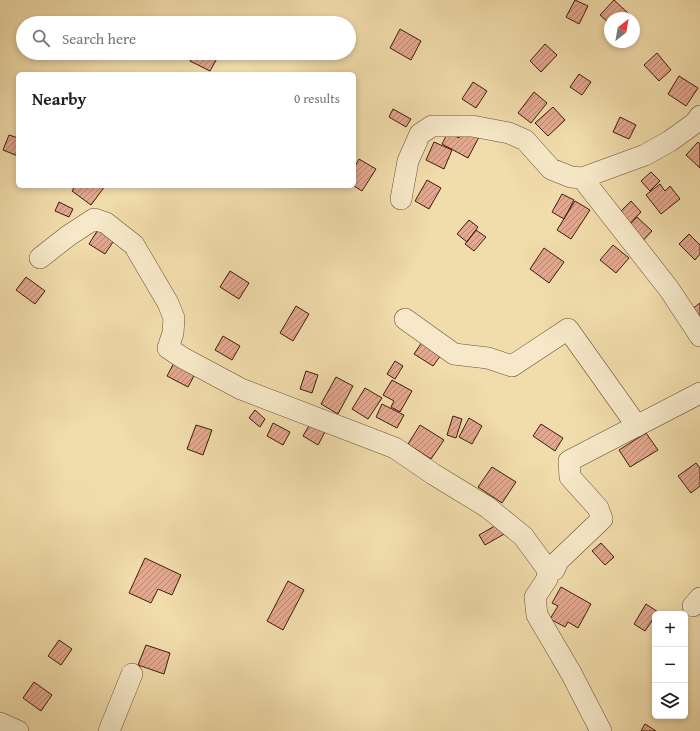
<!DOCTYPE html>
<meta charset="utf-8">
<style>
:root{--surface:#fff;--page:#f2f2f2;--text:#222;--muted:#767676;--line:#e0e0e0}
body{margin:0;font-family:"Gentium Book Plus",serif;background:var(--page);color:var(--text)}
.controls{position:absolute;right:12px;bottom:12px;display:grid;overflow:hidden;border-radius:6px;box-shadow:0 2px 6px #0003}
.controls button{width:36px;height:36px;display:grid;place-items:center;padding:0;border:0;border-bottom:1px solid var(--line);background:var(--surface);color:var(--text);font:20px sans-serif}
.compass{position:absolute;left:604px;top:12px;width:36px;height:36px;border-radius:50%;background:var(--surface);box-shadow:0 2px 6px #0003;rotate:31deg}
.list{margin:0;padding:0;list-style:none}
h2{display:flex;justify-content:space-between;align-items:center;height:52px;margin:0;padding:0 16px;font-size:17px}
h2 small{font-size:13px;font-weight:400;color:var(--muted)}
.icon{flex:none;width:22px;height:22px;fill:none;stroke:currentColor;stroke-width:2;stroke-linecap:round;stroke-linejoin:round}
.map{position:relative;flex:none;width:700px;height:731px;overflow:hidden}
.search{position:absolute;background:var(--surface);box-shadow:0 2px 6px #0003;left:16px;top:16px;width:340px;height:44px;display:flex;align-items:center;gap:10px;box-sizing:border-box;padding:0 14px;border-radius:22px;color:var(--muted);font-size:15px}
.panel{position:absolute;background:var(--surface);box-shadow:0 2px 6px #0003;left:16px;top:72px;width:340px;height:116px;border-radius:6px}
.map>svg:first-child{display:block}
.building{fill:url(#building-hatch);stroke:#3f1c0e}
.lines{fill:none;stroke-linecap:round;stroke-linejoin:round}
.minor-casing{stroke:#6c4c35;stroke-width:22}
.minor{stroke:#f6e8c8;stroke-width:21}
</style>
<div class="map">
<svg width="700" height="731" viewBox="0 0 700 731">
<defs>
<pattern id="building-hatch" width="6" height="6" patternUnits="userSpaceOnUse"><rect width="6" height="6" fill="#e3a88f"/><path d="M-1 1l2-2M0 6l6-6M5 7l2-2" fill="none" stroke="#b98873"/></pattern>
</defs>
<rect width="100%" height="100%" fill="#f1dcab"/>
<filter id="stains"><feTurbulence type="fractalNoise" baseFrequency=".005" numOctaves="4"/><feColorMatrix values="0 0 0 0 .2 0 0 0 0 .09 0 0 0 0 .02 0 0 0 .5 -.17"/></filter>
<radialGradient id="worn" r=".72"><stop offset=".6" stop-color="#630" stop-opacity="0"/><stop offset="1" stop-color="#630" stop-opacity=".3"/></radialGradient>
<path class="building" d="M 575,0 L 588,6 L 579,24 L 566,17 Z
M 614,0 L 630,15 L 627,18 L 610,18 L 610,24 L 600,15 Z
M 400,29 L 421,41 L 411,60 L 390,48 Z
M 545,44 L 557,55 L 541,72 L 530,61 Z
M 194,53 L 220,53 L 210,71 L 190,61 Z
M 657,53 L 671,70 L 659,81 L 644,65 Z
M 579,74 L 591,82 L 582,95 L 570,87 Z
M 679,76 L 698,88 L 686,106 L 668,94 Z
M 473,82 L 487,91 L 476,108 L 462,99 Z
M 534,92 L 547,103 L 531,123 L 518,113 Z
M 553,107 L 565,120 L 548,136 L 535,123 Z
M 393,109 L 411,119 L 406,127 L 389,117 Z
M 620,117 L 636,125 L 629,139 L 613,132 Z
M 464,129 L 479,137 L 468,158 L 442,144 L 448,132 L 459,138 Z
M 9,135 L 18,138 L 18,156 L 3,150 Z
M 434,142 L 452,150 L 444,169 L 426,160 Z
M 698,142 L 700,144 L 700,168 L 686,155 Z
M 359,159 L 376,169 L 362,191 L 354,186 L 354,168 Z
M 651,172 L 660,181 L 650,191 L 641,181 Z
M 427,180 L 441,188 L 429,209 L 415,201 Z
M 660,184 L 665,191 L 670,186 L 680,199 L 661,214 L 646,195 Z
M 75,186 L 105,186 L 91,205 L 72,191 Z
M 562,194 L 574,200 L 564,219 L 552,212 Z
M 575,201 L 590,210 L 571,239 L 557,230 Z
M 631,201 L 641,212 L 625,229 L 614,218 Z
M 59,202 L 73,209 L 69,217 L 55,211 Z
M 637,217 L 652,231 L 639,245 L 624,231 Z
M 469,220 L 478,227 L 467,242 L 457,234 Z
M 99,228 L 115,239 L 105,254 L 89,244 Z
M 476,230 L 486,237 L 474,251 L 465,244 Z
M 689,234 L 700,245 L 700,254 L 695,260 L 679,244 Z
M 613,245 L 629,258 L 616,273 L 600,260 Z
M 544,248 L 564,262 L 549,283 L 530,269 Z
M 230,271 L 249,283 L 239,299 L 220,287 Z
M 26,277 L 45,291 L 35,304 L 16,290 Z
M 700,303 L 700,321 L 692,309 Z
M 296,306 L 309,314 L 293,341 L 280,333 Z
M 223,336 L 240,346 L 232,360 L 215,350 Z
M 422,342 L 441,355 L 433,366 L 414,354 Z
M 175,361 L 196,372 L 188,387 L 167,376 Z
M 395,361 L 403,366 L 395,379 L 387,374 Z
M 306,371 L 318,375 L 312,393 L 300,389 Z
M 336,377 L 353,386 L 338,414 L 321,404 Z
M 392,380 L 412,391 L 400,412 L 391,407 L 394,401 L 383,395 Z
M 365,388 L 382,398 L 368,419 L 352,409 Z
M 382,404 L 404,415 L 397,428 L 376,417 Z
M 255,410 L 265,419 L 260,427 L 249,418 Z
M 453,416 L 462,419 L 456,438 L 447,435 Z
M 469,418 L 482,426 L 472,444 L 459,437 Z
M 311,422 L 326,430 L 318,445 L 303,436 Z
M 273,423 L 290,432 L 283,445 L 267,436 Z
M 541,424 L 563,438 L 555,451 L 533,436 Z
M 196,425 L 212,430 L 203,455 L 187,449 Z
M 420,425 L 444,440 L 431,459 L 408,444 Z
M 646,433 L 658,450 L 630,467 L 619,450 Z
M 696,463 L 700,468 L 700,486 L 691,493 L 678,476 Z
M 492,467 L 516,482 L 502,503 L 478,487 Z
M 500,523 L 506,533 L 485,545 L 479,535 Z
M 601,543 L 614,557 L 605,565 L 592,551 Z
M 145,558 L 181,575 L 172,595 L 158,589 L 151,603 L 129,593 Z
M 288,581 L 304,590 L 283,630 L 267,621 Z
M 561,587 L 591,604 L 578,628 L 568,622 L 565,627 L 550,619 L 558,606 L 552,603 Z
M 646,604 L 658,612 L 645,631 L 634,624 Z
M 59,640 L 72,649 L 61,665 L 48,656 Z
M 146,645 L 170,653 L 164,674 L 138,665 Z
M 34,682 L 52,695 L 41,711 L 23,698 Z
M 645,724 L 656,731 L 641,731 Z"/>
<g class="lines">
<g class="minor-casing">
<path id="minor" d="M 582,178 L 669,289 L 700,336
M 401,199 L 408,161 L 420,134 L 432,126 L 472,126 L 509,133 L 525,140 L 551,169 L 571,177 L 582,178 L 645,155 L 670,141 L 695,123 L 700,116
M 40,258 L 68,236 L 94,219 L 106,223 L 134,245 L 168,303 L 174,318 L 173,333 L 168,348 L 183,358 L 241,389 L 395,448 L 433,474 L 487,507 L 523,536 L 548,570 L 547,579 L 535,597 L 537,615 L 571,673 L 601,731
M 405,319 L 454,354 L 488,358 L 512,366 L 568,329 L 637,426
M 554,570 L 558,561 L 602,519 L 598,508 L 570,477 L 569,461 L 700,393
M 693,606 L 700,598
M 0,723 L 18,731
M 109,731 L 132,674"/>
</g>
<use href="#minor" class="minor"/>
</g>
<rect width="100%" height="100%" filter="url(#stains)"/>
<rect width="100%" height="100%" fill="url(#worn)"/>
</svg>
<div class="controls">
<button>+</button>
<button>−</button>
<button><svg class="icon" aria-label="layers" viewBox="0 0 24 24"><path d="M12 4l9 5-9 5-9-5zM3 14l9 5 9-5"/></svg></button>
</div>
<svg class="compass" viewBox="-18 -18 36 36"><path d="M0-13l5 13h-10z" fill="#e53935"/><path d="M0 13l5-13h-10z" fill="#767676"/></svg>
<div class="search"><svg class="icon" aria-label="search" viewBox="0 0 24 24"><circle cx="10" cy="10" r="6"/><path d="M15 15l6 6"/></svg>Search here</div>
<section class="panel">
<h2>Nearby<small>0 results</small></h2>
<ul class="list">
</ul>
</section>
</div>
